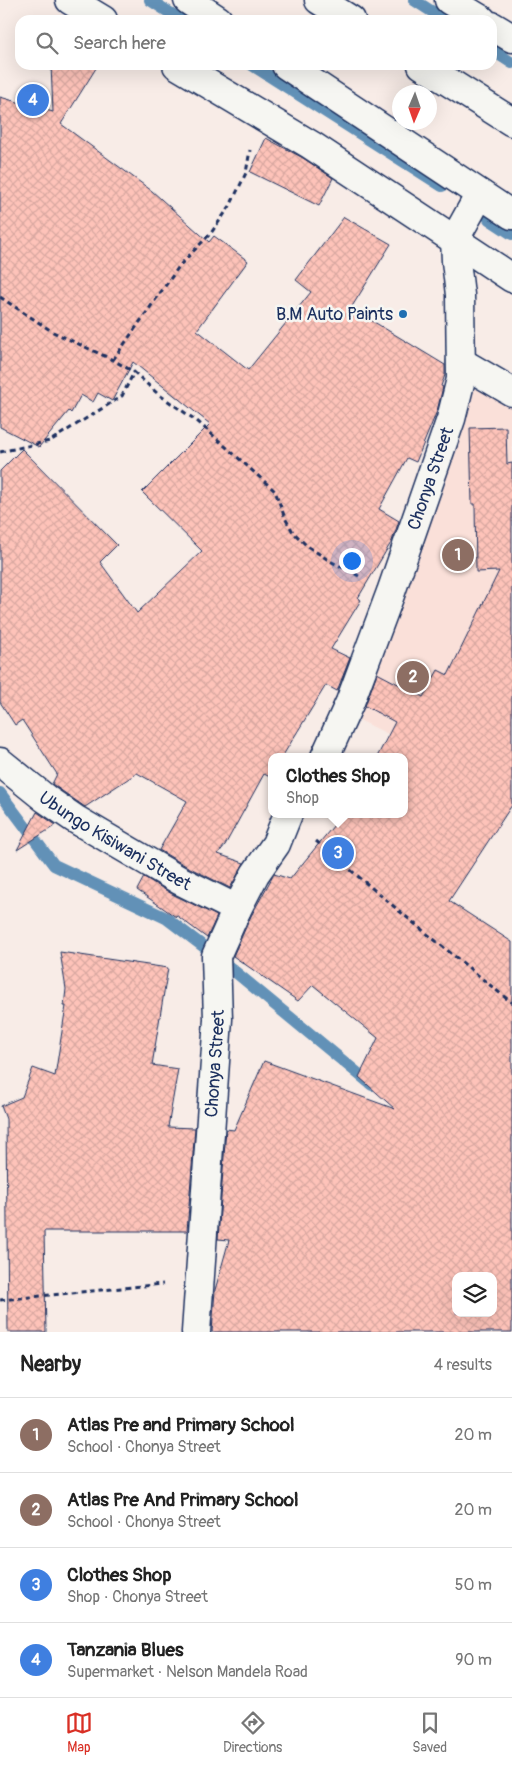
<!DOCTYPE html>
<meta charset="utf-8">
<style>
:root{--surface:#fff;--page:#f2f2f2;--text:#222;--muted:#767676;--line:#e0e0e0;--accent:#d93025}
body{margin:0;font-family:Pangolin,sans-serif;background:var(--page);color:var(--text)}
.controls{position:absolute;right:15px;bottom:15px;display:grid;overflow:hidden;border-radius:10px;box-shadow:0 5px 20px #0002}
.controls button{width:45px;height:45px;display:grid;place-items:center;padding:0;border:0;border-bottom:1px solid var(--line);background:var(--surface);color:var(--text);font:25px sans-serif}
.compass{position:absolute;left:392px;top:85px;width:45px;height:45px;border-radius:50%;background:var(--surface);box-shadow:0 5px 20px #0002;rotate:182deg}
.you{position:absolute;left:351px;top:560px;width:18px;height:18px;margin:-12px;border:4px solid #fff;border-radius:50%;background:#1a73e8;box-shadow:0 0 0 8px #1a73e833}
.badge{display:grid;place-items:center;width:32px;height:32px;border-radius:50%;background:var(--accent);color:#fff;font-size:16px;font-weight:700}
.pin{position:absolute;translate:-50% -50%;border:2px solid #fff;box-shadow:0 1px 5px #0006}
.popup{position:absolute;left:268px;top:753px;width:140px;height:65px;box-sizing:border-box;display:grid;place-content:center;border-radius:10px;background:var(--surface);filter:drop-shadow(0 1px 4px #0005);font-size:16px;white-space:nowrap;color:var(--muted)}
.popup b{font-size:19px;color:var(--text)}
.popup::after{content:'';position:absolute;left:50%;top:100%;margin-left:-10px;border:10px solid transparent;border-top-color:var(--surface)}
.list{margin:0;padding:0;list-style:none}
h2{display:flex;justify-content:space-between;align-items:center;height:65px;margin:0;padding:0 20px;font-size:21px}
h2 small{font-size:16px;font-weight:400;color:var(--muted)}
.list li{display:grid;grid-template-columns:32px 1fr auto;gap:15px;align-items:center;box-sizing:border-box;height:75px;padding:0 20px;border-top:1px solid var(--line)}
.list b{display:block;font-size:19px;white-space:nowrap}
.list p{margin:0;font-size:16px;white-space:nowrap;color:var(--muted)}
.list em{font-size:16px;font-style:normal;color:var(--muted)}
.icon{flex:none;width:28px;height:28px;fill:none;stroke:currentColor;stroke-width:2;stroke-linecap:round;stroke-linejoin:round}
.map{position:relative;flex:none;width:512px;height:1332px;overflow:hidden}
.search{position:absolute;background:var(--surface);box-shadow:0 5px 20px #0002;left:15px;right:15px;top:15px;height:55px;display:flex;align-items:center;gap:12px;box-sizing:border-box;padding:0 18px;border-radius:15px;color:var(--muted);font-size:19px}
.sheet{height:365px;background:var(--surface)}
nav{display:flex;justify-content:space-around;align-items:center;box-sizing:border-box;height:70px;border-top:1px solid var(--line);background:var(--surface);font-size:14px;color:var(--muted)}
nav a{display:grid;justify-items:center;gap:2px}
nav .on{color:var(--accent)}
.map>svg:first-child{display:block}
.built{fill:#fae0d9}
.lines{fill:none;stroke-linecap:round;stroke-linejoin:round}
.stream{stroke:#6291b7;stroke-width:12}
.building{fill:url(#building-cross-hatch);stroke:#1b2f5e;fill-rule:evenodd}
.minor-casing{stroke:#1b2f5e;stroke-width:31}
.primary-casing{stroke:#1b2f5e;stroke-width:31}
.path{stroke:#1b2f5e;stroke-width:3;stroke-dasharray:5 4;stroke-linecap:butt}
.minor{stroke:#f6f6f2;stroke-width:28}
.primary{stroke:#f6f6f2;stroke-width:28}
.poi-dot{fill:#1f6fb2;stroke:#f6f6f2;stroke-width:2}
.labels{text-anchor:middle;dominant-baseline:central;stroke-width:5;stroke-linejoin:round;paint-order:stroke}
.poi-label{font-size:18px;fill:#1b2f5e;stroke:#f6f6f2;text-anchor:end}
.street-label{font-size:18px;fill:#1b2f5e;stroke:#f6f6f2}
</style>
<div class="map">
<svg width="512" height="1332" viewBox="0 0 512 1332">
<defs>
<pattern id="building-cross-hatch" width="8" height="8" patternUnits="userSpaceOnUse" patternTransform="scale(1.25)"><rect width="8" height="8" fill="#fec3b9"/><path d="M0 0l8 8M0 8l8-8" fill="none" stroke="#d9a8a1"/></pattern>
</defs>
<rect width="100%" height="100%" fill="#f8ece7"/>
<filter id="ink" filterUnits="userSpaceOnUse"><feTurbulence type="fractalNoise" baseFrequency=".02" numOctaves="2"/><feDisplacementMap in="SourceGraphic" scale="10" xChannelSelector="R" yChannelSelector="G"/><feConvolveMatrix kernelMatrix="1 2 1 2 8 2 1 2 1" color-interpolation-filters="sRGB"/></filter>
<g filter="url(#ink)">
<path class="built" d="M 472,375 L 512,396 L 512,791 L 396,738 L 345,713 Z"/>
<g class="lines">
<path class="stream" d="M 150,0 L 181,20
M 414,0 L 445,20
M 492,50 L 512,63
M 252,65 L 442,186
M 489,219 L 512,234
M 0,793 L 54,865 L 166,918 L 216,956 L 372,1085"/>
</g>
<path class="building" d="M 51,65 L 98,65 L 61,124 L 152,191 L 209,242 L 214,236 L 248,261 L 197,330 L 248,370 L 311,292 L 296,280 L 344,217 L 391,244 L 351,308 L 445,365 L 445,375 L 441,386 L 443,387 L 437,411 L 416,462 L 407,458 L 379,509 L 399,521 L 392,541 L 358,598 L 361,600 L 331,649 L 350,658 L 337,691 L 326,685 L 282,757 L 272,757 L 272,774 L 270,777 L 264,774 L 225,845 L 218,854 L 244,863 L 230,888 L 186,866 L 159,850 L 187,801 L 137,773 L 85,807 L 52,784 L 57,774 L 22,720 L 15,725 L 0,702 L 0,471 L 22,449 L 117,545 L 100,562 L 137,613 L 202,551 L 142,492 L 210,424 L 133,362 L 112,401 L 98,393 L 93,402 L 81,395 L 71,413 L 69,411 L 39,447 L 0,427 L 0,97 L 53,112 Z
M 266,138 L 303,158 L 333,178 L 319,206 L 250,172 Z
M 506,427 L 507,464 L 512,463 L 512,805 L 449,901 L 512,942 L 512,1332 L 212,1332 L 215,1290 L 229,1240 L 218,1239 L 226,1129 L 234,1130 L 264,1061 L 395,1109 L 359,1077 L 378,1038 L 313,985 L 298,1001 L 233,956 L 251,916 L 274,874 L 290,879 L 343,814 L 404,814 L 404,757 L 377,757 L 395,722 L 365,706 L 377,673 L 423,697 L 438,670 L 448,675 L 499,571 L 476,572 L 475,504 L 472,504 L 470,428 ZM 456,1276 L 493,1276 L 493,1313 L 456,1313 Z
M 37,812 L 56,825 L 17,850 Z
M 144,877 L 172,894 L 217,916 L 207,938 L 176,915 L 176,917 L 137,890 Z
M 60,952 L 168,968 L 152,1065 L 178,1069 L 168,1127 L 195,1128 L 187,1231 L 44,1231 L 46,1332 L 8,1332 L 6,1119 L 1,1106 L 22,1097 L 33,1068 L 55,1076 L 66,1006 L 64,1006 L 66,989 Z"/>
<g class="lines">
<g class="minor-casing">
<g id="minor">
<path d="M 70,0 L 103,20"/>
<path d="M 449,0 L 482,20"/>
<path d="M 492,26 L 512,38"/>
<path d="M 177,65 L 311,145 L 512,278"/>
<path d="M 461,362 L 512,392"/>
<path id="s1" d="M 325,757 L 350,702 L 391,592 L 451,419 L 461,379 L 460,295 L 456,261 L 455,239 L 480,194"/>
<path id="s2" d="M 0,762 L 46,799 L 75,819 L 179,880 L 237,909"/>
<path id="s3" d="M 196,1332 L 218,1019 L 216,956 L 237,909 L 255,874 L 276,844 L 288,814"/>
</g>
</g>
<g class="primary-casing">
<path id="primary" d="M 188,0 L 218,20
M 319,0 L 351,20
M 286,65 L 512,215
M 422,65 L 512,122"/>
</g>
<path class="path" d="M 0,297 L 53,332 L 113,360 L 134,372 L 158,394 L 197,421 L 275,491 L 285,518 L 293,532 L 307,546 L 330,561 L 359,576
M 113,360 L 180,265 L 211,233 L 230,206 L 246,173 L 250,150
M 0,452 L 50,441 L 122,396 L 134,372
M 316,841 L 404,915 L 512,1003
M 0,1300 L 163,1284"/>
<use href="#minor" class="minor"/>
<use href="#primary" class="primary"/>
</g>
</g>
<circle class="poi-dot" cx="403" cy="314" r="5"/>
<g class="labels">
<g class="poi-label">
<text x="393" y="314">B.M Auto Paints</text>
</g>
<g class="street-label">
<text stroke="none"><textPath href="#s1" startOffset="298">Chonya Street</textPath></text>
<text stroke="none"><textPath href="#s2" startOffset="140">Ubungo Kisiwani Street</textPath></text>
<text stroke="none"><textPath href="#s3" startOffset="269">Chonya Street</textPath></text>
</g>
</g>
</svg>
<div class="controls">
<button><svg class="icon" aria-label="layers" viewBox="0 0 24 24"><path d="M12 4l9 5-9 5-9-5zM3 14l9 5 9-5"/></svg></button>
</div>
<svg class="compass" viewBox="-18 -18 36 36"><path d="M0-13l5 13h-10z" fill="#e53935"/><path d="M0 13l5-13h-10z" fill="#767676"/></svg>
<div class="you"></div>
<div class="pin badge" style="left:458px;top:555px;background:#8d6e63">1</div>
<div class="pin badge" style="left:413px;top:677px;background:#8d6e63">2</div>
<div class="pin badge" style="left:338px;top:853px;background:#3f7fe0">3</div>
<div class="popup"><b>Clothes Shop</b>Shop</div>
<div class="pin badge" style="left:33px;top:100px;background:#3f7fe0">4</div>
<div class="search"><svg class="icon" aria-label="search" viewBox="0 0 24 24"><circle cx="10" cy="10" r="6"/><path d="M15 15l6 6"/></svg>Search here</div>
</div>
<section class="sheet">
<h2>Nearby<small>4 results</small></h2>
<ul class="list">
<li><span class="badge" style="background:#8d6e63">1</span><div><b>Atlas Pre and Primary School</b><p>School · Chonya Street</p></div><em>20 m</em></li>
<li><span class="badge" style="background:#8d6e63">2</span><div><b>Atlas Pre And Primary School</b><p>School · Chonya Street</p></div><em>20 m</em></li>
<li><span class="badge" style="background:#3f7fe0">3</span><div><b>Clothes Shop</b><p>Shop · Chonya Street</p></div><em>50 m</em></li>
<li><span class="badge" style="background:#3f7fe0">4</span><div><b>Tanzania Blues</b><p>Supermarket · Nelson Mandela Road</p></div><em>90 m</em></li>
</ul>
</section>
<nav>
<a class="on"><svg class="icon" aria-label="map" viewBox="0 0 24 24"><path d="M3 6l6-2 6 2 6-2v14l-6 2-6-2-6 2zM9 4v14M15 6v14"/></svg>Map</a>
<a><svg class="icon" aria-label="directions" viewBox="0 0 24 24"><path d="M12 3l9 9-9 9-9-9zM9 14v-3h6M13 9l2 2-2 2"/></svg>Directions</a>
<a><svg class="icon" aria-label="saved" viewBox="0 0 24 24"><path d="M7 4h10v16l-5-4-5 4z"/></svg>Saved</a>
</nav>
